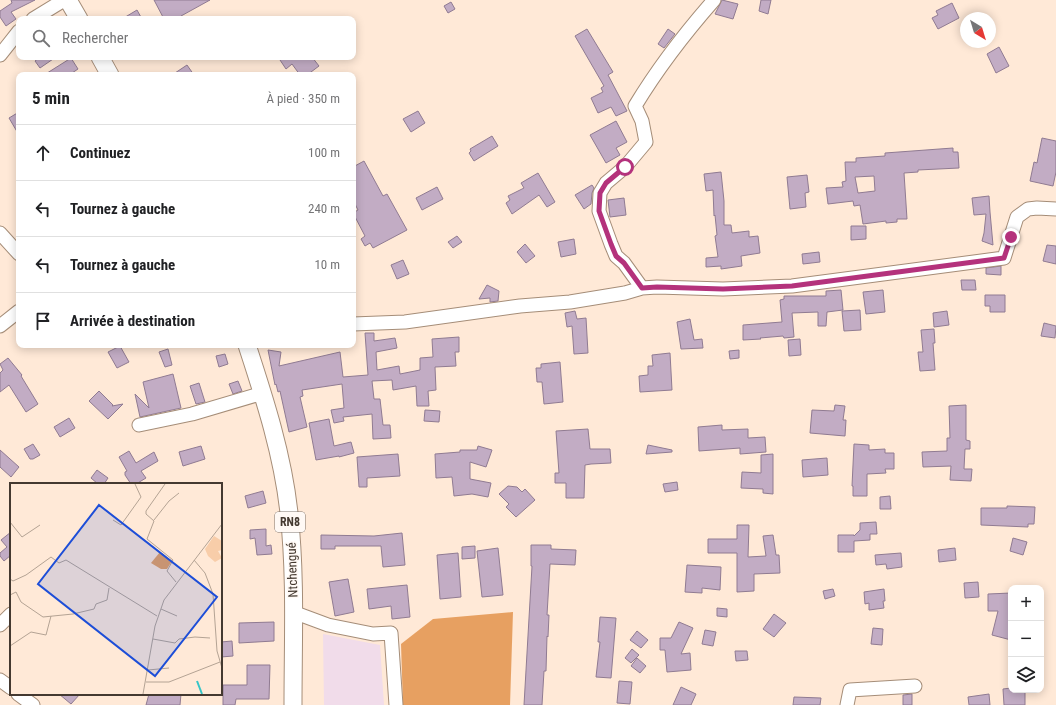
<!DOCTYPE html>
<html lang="fr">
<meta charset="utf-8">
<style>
:root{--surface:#fff;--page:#f6f6f6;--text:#202124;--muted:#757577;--line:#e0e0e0}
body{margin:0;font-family:"Roboto Condensed",sans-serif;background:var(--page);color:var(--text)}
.controls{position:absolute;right:12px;bottom:12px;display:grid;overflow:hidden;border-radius:8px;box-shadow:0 2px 10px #0003}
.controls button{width:36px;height:36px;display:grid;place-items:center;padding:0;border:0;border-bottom:1px solid var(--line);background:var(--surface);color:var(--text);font:20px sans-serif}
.compass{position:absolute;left:960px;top:12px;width:36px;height:36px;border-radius:50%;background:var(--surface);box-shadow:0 2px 10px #0003;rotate:142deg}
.stop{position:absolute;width:12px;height:12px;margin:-9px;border:3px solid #b4327c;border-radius:50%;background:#fff}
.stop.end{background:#b4327c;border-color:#fff;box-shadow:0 1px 4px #0008}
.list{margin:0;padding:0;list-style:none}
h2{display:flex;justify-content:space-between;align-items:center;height:52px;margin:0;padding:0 16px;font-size:17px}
h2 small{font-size:13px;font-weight:400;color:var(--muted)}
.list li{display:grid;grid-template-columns:26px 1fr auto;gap:12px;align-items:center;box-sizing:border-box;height:56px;padding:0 16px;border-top:1px solid var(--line)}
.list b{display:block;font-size:15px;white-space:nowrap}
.list em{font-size:13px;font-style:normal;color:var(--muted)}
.icon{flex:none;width:22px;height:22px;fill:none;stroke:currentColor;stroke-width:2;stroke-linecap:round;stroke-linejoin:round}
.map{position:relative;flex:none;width:1056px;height:705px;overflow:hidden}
.search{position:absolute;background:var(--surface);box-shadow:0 2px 10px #0003;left:16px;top:16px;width:340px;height:44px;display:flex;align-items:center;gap:10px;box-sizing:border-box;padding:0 14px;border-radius:8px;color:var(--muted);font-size:15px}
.panel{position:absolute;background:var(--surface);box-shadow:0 2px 10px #0003;left:16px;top:72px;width:340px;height:276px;border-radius:8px}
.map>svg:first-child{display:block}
.industrial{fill:#f1dcea}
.forest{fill:#e7a061}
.building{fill:#c2acc4;stroke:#907b92;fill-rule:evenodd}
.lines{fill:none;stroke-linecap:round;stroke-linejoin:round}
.minor-casing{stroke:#a58d78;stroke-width:15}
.major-casing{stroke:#a58d78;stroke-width:19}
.minor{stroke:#fff;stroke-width:13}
.major{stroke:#fff;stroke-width:17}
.route{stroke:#b4327c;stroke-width:5}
.labels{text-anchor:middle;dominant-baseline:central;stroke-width:3;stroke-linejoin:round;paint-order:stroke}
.shield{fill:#fff9f5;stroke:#7c736b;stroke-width:1}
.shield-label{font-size:12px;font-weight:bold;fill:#443930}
.street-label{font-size:13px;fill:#443930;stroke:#fff9f5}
.inset-river{fill:none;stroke:#35c5c7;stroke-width:2}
.inset-road{fill:none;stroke:#b4a394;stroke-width:1}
.view{fill:#1d4ed8;fill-opacity:0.15;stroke:#1d4ed8;stroke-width:2}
.inset-edge{fill:none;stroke:#443930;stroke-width:2}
</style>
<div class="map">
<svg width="1056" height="705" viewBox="0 0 1056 705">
<rect width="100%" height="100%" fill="#ffe9d7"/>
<path class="industrial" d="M 323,634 L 380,645 L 384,705 L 324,705 Z"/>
<path class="forest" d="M 513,612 L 510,705 L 403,705 L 401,644 L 433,619 Z"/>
<path class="building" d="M 11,0 L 35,0 L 11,12 L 16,19 L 6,26 L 0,17 L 0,11 L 12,3 Z
M 154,0 L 210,0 L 181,16 L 183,19 L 164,19 Z
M 722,0 L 738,4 L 733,19 L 715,14 Z
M 761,0 L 771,0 L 768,14 L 759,11 Z
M 451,2 L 455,9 L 448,13 L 444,6 Z
M 952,3 L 959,18 L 938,29 L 932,18 L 938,15 L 936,11 Z
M 137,10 L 142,19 L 122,19 Z
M 587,29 L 613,72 L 608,75 L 627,111 L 616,116 L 611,107 L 598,113 L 591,98 L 603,92 L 601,88 L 604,86 L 575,36 Z
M 668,29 L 675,34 L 664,48 L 658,44 Z
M 999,47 L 1009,66 L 996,73 L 987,54 Z
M 40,57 L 56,57 L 40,68 L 35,61 Z
M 278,57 L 312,57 L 319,66 L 307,75 L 300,75 L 292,64 L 286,69 Z
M 71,58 L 78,69 L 69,75 L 44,75 Z
M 187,65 L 194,75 L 172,75 Z
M 418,111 L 425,123 L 411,132 L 403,119 Z
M 19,112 L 19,135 L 9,118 Z
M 616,121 L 627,142 L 616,148 L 620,155 L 606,163 L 590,135 Z
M 492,136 L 498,146 L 474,161 L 469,153 L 471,151 L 470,149 Z
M 1042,138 L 1056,141 L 1056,172 L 1053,186 L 1030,181 L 1034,162 L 1037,163 Z
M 953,148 L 953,152 L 958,152 L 959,168 L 918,170 L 918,172 L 904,173 L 907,219 L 897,219 L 897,222 L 886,223 L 886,221 L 863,224 L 860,205 L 854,206 L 853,201 L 828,204 L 826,188 L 843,187 L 842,182 L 846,181 L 845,162 L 856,162 L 856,158 L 885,156 L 885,153 ZM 874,176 L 875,191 L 858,193 L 855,177 Z
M 364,161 L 383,196 L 387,194 L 407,230 L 373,248 L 370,243 L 365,246 L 361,239 L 365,236 L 353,213 L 358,210 L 353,200 L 353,167 Z
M 721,172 L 724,201 L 724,225 L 731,225 L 732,233 L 749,231 L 749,237 L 758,236 L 760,253 L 741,256 L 742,266 L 721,269 L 721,266 L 706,267 L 706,258 L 718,257 L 715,236 L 717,235 L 715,215 L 714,216 L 713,190 L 706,191 L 704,174 Z
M 538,173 L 555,202 L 547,207 L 539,195 L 512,214 L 506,203 L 510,200 L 508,196 L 524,188 L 521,183 Z
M 807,175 L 809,192 L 805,193 L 806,207 L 790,209 L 787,177 Z
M 592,185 L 594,188 L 592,193 L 591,204 L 584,209 L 575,195 Z
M 437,187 L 443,199 L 422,210 L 416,198 Z
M 989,196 L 990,212 L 993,245 L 982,241 L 984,233 L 986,214 L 974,215 L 972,198 Z
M 624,198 L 626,215 L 610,217 L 608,200 Z
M 851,226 L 866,226 L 866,239 L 851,240 Z
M 457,236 L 462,242 L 453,248 L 448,242 Z
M 574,239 L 576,254 L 561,257 L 558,242 Z
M 525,244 L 535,256 L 526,263 L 517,252 Z
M 1047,245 L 1056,246 L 1056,264 L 1043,261 Z
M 819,252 L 820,262 L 803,264 L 802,254 Z
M 403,260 L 409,274 L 397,279 L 391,265 Z
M 1001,266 L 1001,275 L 986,274 L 986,268 Z
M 961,280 L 975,280 L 976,290 L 962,290 Z
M 487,285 L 499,291 L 498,301 L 490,302 L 490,298 L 479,299 Z
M 841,290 L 843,310 L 827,312 L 826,326 L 818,326 L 818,312 L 792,313 L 794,337 L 784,338 L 783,336 L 760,338 L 761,339 L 743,340 L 743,325 L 782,322 L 780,300 L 784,299 L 784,296 L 826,296 L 826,291 Z
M 883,290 L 885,312 L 866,314 L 863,292 Z
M 985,295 L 1005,295 L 1005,312 L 990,312 L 990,306 L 985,306 Z
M 860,310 L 861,330 L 844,331 L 842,311 Z
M 575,311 L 577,319 L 586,318 L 588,353 L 574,354 L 572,326 L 567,327 L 565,313 Z
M 947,311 L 949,325 L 934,327 L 933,313 Z
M 690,319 L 694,340 L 702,339 L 703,348 L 681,349 L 677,322 Z
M 1044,323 L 1056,326 L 1055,338 L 1041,336 Z
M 934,329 L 935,343 L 933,343 L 935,370 L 920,371 L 918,352 L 923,352 L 921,330 Z
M 365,333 L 374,333 L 374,341 L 395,338 L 397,348 L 376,352 L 377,370 L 399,366 L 400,374 L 420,370 L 420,358 L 433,357 L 432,339 L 459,337 L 459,352 L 455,352 L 456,366 L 435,367 L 436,390 L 428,391 L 429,406 L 417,406 L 416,386 L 393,390 L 392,380 L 372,381 L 374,399 L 380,399 L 383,425 L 390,425 L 391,438 L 373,439 L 372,414 L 343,417 L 344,421 L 334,423 L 331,410 L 344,408 L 342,384 L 302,390 L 303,396 L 300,397 L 307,427 L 289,432 L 280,391 L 278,392 L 276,384 L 275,385 L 268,350 L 281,352 L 279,366 L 340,352 L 343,377 L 368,375 Z
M 800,339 L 801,355 L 789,356 L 788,340 Z
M 120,346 L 129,362 L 117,368 L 108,352 Z
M 168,349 L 172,365 L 165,367 L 159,352 Z
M 739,350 L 739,358 L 730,359 L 729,351 Z
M 670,353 L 672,390 L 640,392 L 639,376 L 648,375 L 648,366 L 653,366 L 652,355 Z
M 225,354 L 228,364 L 219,367 L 216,356 Z
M 8,358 L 22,375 L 21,376 L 38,404 L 26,412 L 9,385 L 0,392 L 0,373 L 3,370 L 0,364 Z
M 560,362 L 563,402 L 544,404 L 542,382 L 537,382 L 536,368 L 541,368 L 541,364 Z
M 173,374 L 181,408 L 140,417 L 135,394 L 149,408 L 143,382 Z
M 238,381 L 242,391 L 233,394 L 229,384 Z
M 199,383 L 205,402 L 196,404 L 190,386 Z
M 99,391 L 113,405 L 112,406 L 123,404 L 108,419 L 89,401 Z
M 835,405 L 845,406 L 843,420 L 846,420 L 845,436 L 810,433 L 812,410 L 834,411 Z
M 966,405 L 966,440 L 970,441 L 970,449 L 965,449 L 964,469 L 972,469 L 971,481 L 950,480 L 951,466 L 923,467 L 922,452 L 947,451 L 947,438 L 950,438 L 949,406 Z
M 425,410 L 440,411 L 439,422 L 424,421 Z
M 69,418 L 75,428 L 60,437 L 54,427 Z
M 329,419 L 334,446 L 351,442 L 354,453 L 339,457 L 339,456 L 316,460 L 309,423 Z
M 722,425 L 722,430 L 748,429 L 748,438 L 765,437 L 766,452 L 740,454 L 740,448 L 699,451 L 698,427 Z
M 588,429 L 590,449 L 610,449 L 611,463 L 591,464 L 585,465 L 584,498 L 566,498 L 566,483 L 555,483 L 555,473 L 559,473 L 556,431 Z
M 33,444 L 40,455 L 33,459 L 30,459 L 24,449 Z
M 854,444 L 869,445 L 869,450 L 885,449 L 885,453 L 894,453 L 894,469 L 885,469 L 886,473 L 867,474 L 867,496 L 853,496 L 853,486 L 852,486 Z
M 648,445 L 672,450 L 672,452 L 646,454 Z
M 201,446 L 205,459 L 183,466 L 179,452 Z
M 478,446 L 492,450 L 486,467 L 470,462 L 470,479 L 491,483 L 488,497 L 472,494 L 454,496 L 452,477 L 436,478 L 435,454 L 460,452 L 460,450 L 477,450 Z
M 0,450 L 19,467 L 11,477 L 0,467 Z
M 129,451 L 136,463 L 154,452 L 158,461 L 141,471 L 146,478 L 136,484 L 131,484 L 125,475 L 125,472 L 127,471 L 119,457 Z
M 398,454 L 400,476 L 367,478 L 367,487 L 359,487 L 357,457 Z
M 773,454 L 773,494 L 763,493 L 763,489 L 741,488 L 742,472 L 761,473 L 761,455 Z
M 827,458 L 828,475 L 803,477 L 802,460 Z
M 97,470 L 108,478 L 104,484 L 98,484 L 91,478 Z
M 677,482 L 678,490 L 665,492 L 663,484 Z
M 508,486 L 517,487 L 522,492 L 525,489 L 535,500 L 516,517 L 506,507 L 509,504 L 499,494 Z
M 263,491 L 266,503 L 248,508 L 245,496 Z
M 890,496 L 891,509 L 880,509 L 880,497 Z
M 1007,506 L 1035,507 L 1034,524 L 1028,524 L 1028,527 L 981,525 L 981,508 L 1007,508 Z
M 876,522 L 877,534 L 870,534 L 870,540 L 854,541 L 854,552 L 838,552 L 838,535 L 854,535 L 854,536 L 860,530 L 860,523 Z
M 737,525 L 749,525 L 748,557 L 766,556 L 763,536 L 773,535 L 776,555 L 779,555 L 780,573 L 754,574 L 754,591 L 737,592 L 737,553 L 708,553 L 708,539 L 737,539 Z
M 266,529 L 266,546 L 271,545 L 272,554 L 257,555 L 255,538 L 250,539 L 250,530 Z
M 11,532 L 11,555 L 4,561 L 0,556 L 0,553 L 7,547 L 1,540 Z
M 402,533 L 405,565 L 383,567 L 381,546 L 335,546 L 335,549 L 321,549 L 321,535 L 374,536 Z
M 1013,538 L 1027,542 L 1023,555 L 1010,551 Z
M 531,545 L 551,545 L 551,549 L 576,550 L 575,565 L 550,564 L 547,615 L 549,615 L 548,637 L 547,636 L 546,671 L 544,671 L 542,705 L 524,705 L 532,566 L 531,566 Z
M 475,546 L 475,558 L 462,559 L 462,547 Z
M 498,548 L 503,595 L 482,597 L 477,551 Z
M 955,548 L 956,560 L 939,562 L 938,550 Z
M 458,553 L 461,597 L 440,599 L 437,555 Z
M 901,553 L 902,567 L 887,569 L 886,564 L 876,565 L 875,555 Z
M 687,565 L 721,567 L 720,590 L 702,588 L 702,593 L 685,592 Z
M 348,579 L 354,612 L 335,616 L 329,582 Z
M 978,582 L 979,597 L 965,598 L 964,583 Z
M 407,585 L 410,617 L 392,619 L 391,606 L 369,609 L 367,589 Z
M 833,589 L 835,596 L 825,599 L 823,591 Z
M 884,589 L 885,601 L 883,601 L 884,608 L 869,610 L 869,603 L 865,604 L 864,592 Z
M 1011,593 L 1011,640 L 992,635 L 998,611 L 988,611 L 988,594 Z
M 717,608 L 727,609 L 727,617 L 717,616 Z
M 774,614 L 786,623 L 774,637 L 763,629 Z
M 600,617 L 616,618 L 611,678 L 596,677 L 600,642 L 598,642 Z
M 274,622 L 274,641 L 239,643 L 239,623 Z
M 679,622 L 693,628 L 681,654 L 690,653 L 691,670 L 667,672 L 665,650 L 660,650 L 660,638 L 671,638 Z
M 873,628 L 883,629 L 882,645 L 871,644 Z
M 705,630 L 716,632 L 713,646 L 702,644 Z
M 637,631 L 648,640 L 641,648 L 630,640 Z
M 232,641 L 233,656 L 221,657 L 221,642 Z
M 632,649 L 639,655 L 631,663 L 625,658 Z
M 735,651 L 747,651 L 748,660 L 736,661 Z
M 637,658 L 646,666 L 640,673 L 631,666 Z
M 247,665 L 270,665 L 269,699 L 236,699 L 235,705 L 223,705 L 223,685 L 247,685 Z
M 619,681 L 632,682 L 630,704 L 617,703 Z
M 681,687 L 696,694 L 691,705 L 673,705 Z
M 1011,688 L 1011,690 L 1025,690 L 1025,705 L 1004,705 L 1003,689 Z
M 59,694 L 80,694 L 71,704 Z
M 149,694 L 181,694 L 180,705 L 146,705 Z
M 912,694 L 912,705 L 903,705 L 903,695 Z
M 989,694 L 990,705 L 969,705 L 968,697 Z
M 794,697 L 821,698 L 820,705 L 793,705 Z"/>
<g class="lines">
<g class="minor-casing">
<path id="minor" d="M 33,19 L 64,0
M 0,55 L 19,31
M 0,233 L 19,254
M 642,288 L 624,263 L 616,256 L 611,244 L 599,211 L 600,193 L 606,183 L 625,167 L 646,142 L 642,121 L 635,106 C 658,68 685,33 714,0
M 353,324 L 405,322 L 520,306 L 570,302 L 625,293 L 642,288 L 657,287 L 723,289 L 792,286 L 1004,258 L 1017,217 L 1028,209 L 1037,208 L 1056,209
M 0,326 L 19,311
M 139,425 L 192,414 L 263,393
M 293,612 L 328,625 L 373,634 L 391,633 L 396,705
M 0,625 L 11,614
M 0,680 L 11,688
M 18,694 L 33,705
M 847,705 L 850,690 L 915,686"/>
</g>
<g class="major-casing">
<path id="major" d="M 68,0 L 79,19
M 100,57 L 110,75
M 247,345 C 265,400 283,456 289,513 C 296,577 293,641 293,705"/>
</g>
<use href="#minor" class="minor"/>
<use href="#major" class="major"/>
</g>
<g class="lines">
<path class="route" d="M 625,167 L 606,183 L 600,193 L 599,211 L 611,244 L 616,256 L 624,263 L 642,288 L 657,287 L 723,289 L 792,286 L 1004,258 L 1011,237"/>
</g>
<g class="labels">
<rect class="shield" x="275" y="512" width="30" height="20" rx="3"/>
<g class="shield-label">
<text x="290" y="522">RN8</text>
</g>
<g class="street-label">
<text transform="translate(292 570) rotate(-92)">Ntchengué</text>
</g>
</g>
<g transform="translate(10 483)">
<rect width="212" height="212" fill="#ffe9d7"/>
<path d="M 204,53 L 212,58 L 212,67 L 208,68 L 212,75 L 205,79 L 198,73 L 195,66 Z" fill="#f8cda9"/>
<path d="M 150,69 L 162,78 L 157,86 L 151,86 L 141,80 Z" fill="#e7a061"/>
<path class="inset-river" d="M 187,198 L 192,211"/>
<path class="inset-road" d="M 155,1 L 136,28 L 136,31 L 144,38 L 137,56 L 163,77 L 157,88 L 166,99M 103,37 L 111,42 L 131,14 L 125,1M 144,37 L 159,18 L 169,10M 0,39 L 12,54 L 30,42M 184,77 L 195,90 L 203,111 L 207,168 L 212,185M 0,96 L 3,98 L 16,92 L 41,74 L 49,80 L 56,77 L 147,133M 0,112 L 6,109 L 11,119 L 33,134 L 63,131 L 84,126 L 86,121 L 97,117 L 99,105M 151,126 L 167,133M 143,156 L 165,160 L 169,156 L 185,154 L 200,155M 0,163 L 21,149 L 36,152 L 41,133M 138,187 L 159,185M 136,199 L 159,199 L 210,179M 133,211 L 145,143 L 154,117 L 212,41"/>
<path class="view" d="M 89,22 L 207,114 L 145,193 L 28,101 Z"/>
<rect width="212" height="212" class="inset-edge"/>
</g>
</svg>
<div class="controls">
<button>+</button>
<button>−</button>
<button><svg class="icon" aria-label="layers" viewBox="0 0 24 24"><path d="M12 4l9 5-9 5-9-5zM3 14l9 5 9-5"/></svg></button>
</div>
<svg class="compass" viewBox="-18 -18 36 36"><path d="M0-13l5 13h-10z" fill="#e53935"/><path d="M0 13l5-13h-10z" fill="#757577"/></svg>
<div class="stop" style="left:625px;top:167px"></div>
<div class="stop end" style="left:1011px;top:237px"></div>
<div class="search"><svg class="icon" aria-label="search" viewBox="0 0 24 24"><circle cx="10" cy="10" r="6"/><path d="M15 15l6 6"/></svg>Rechercher</div>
<section class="panel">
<h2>5 min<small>À pied · 350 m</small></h2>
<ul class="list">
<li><svg class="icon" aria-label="ahead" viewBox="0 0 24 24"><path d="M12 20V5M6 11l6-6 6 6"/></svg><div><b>Continuez</b></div><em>100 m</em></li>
<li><svg class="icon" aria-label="left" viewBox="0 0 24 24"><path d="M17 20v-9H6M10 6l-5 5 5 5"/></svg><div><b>Tournez à gauche</b></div><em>240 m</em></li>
<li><svg class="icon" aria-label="left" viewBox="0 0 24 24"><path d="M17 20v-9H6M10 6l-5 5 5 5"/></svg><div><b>Tournez à gauche</b></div><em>10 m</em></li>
<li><svg class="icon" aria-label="arrive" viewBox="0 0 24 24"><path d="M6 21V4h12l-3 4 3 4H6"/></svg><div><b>Arrivée à destination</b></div></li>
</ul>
</section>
</div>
